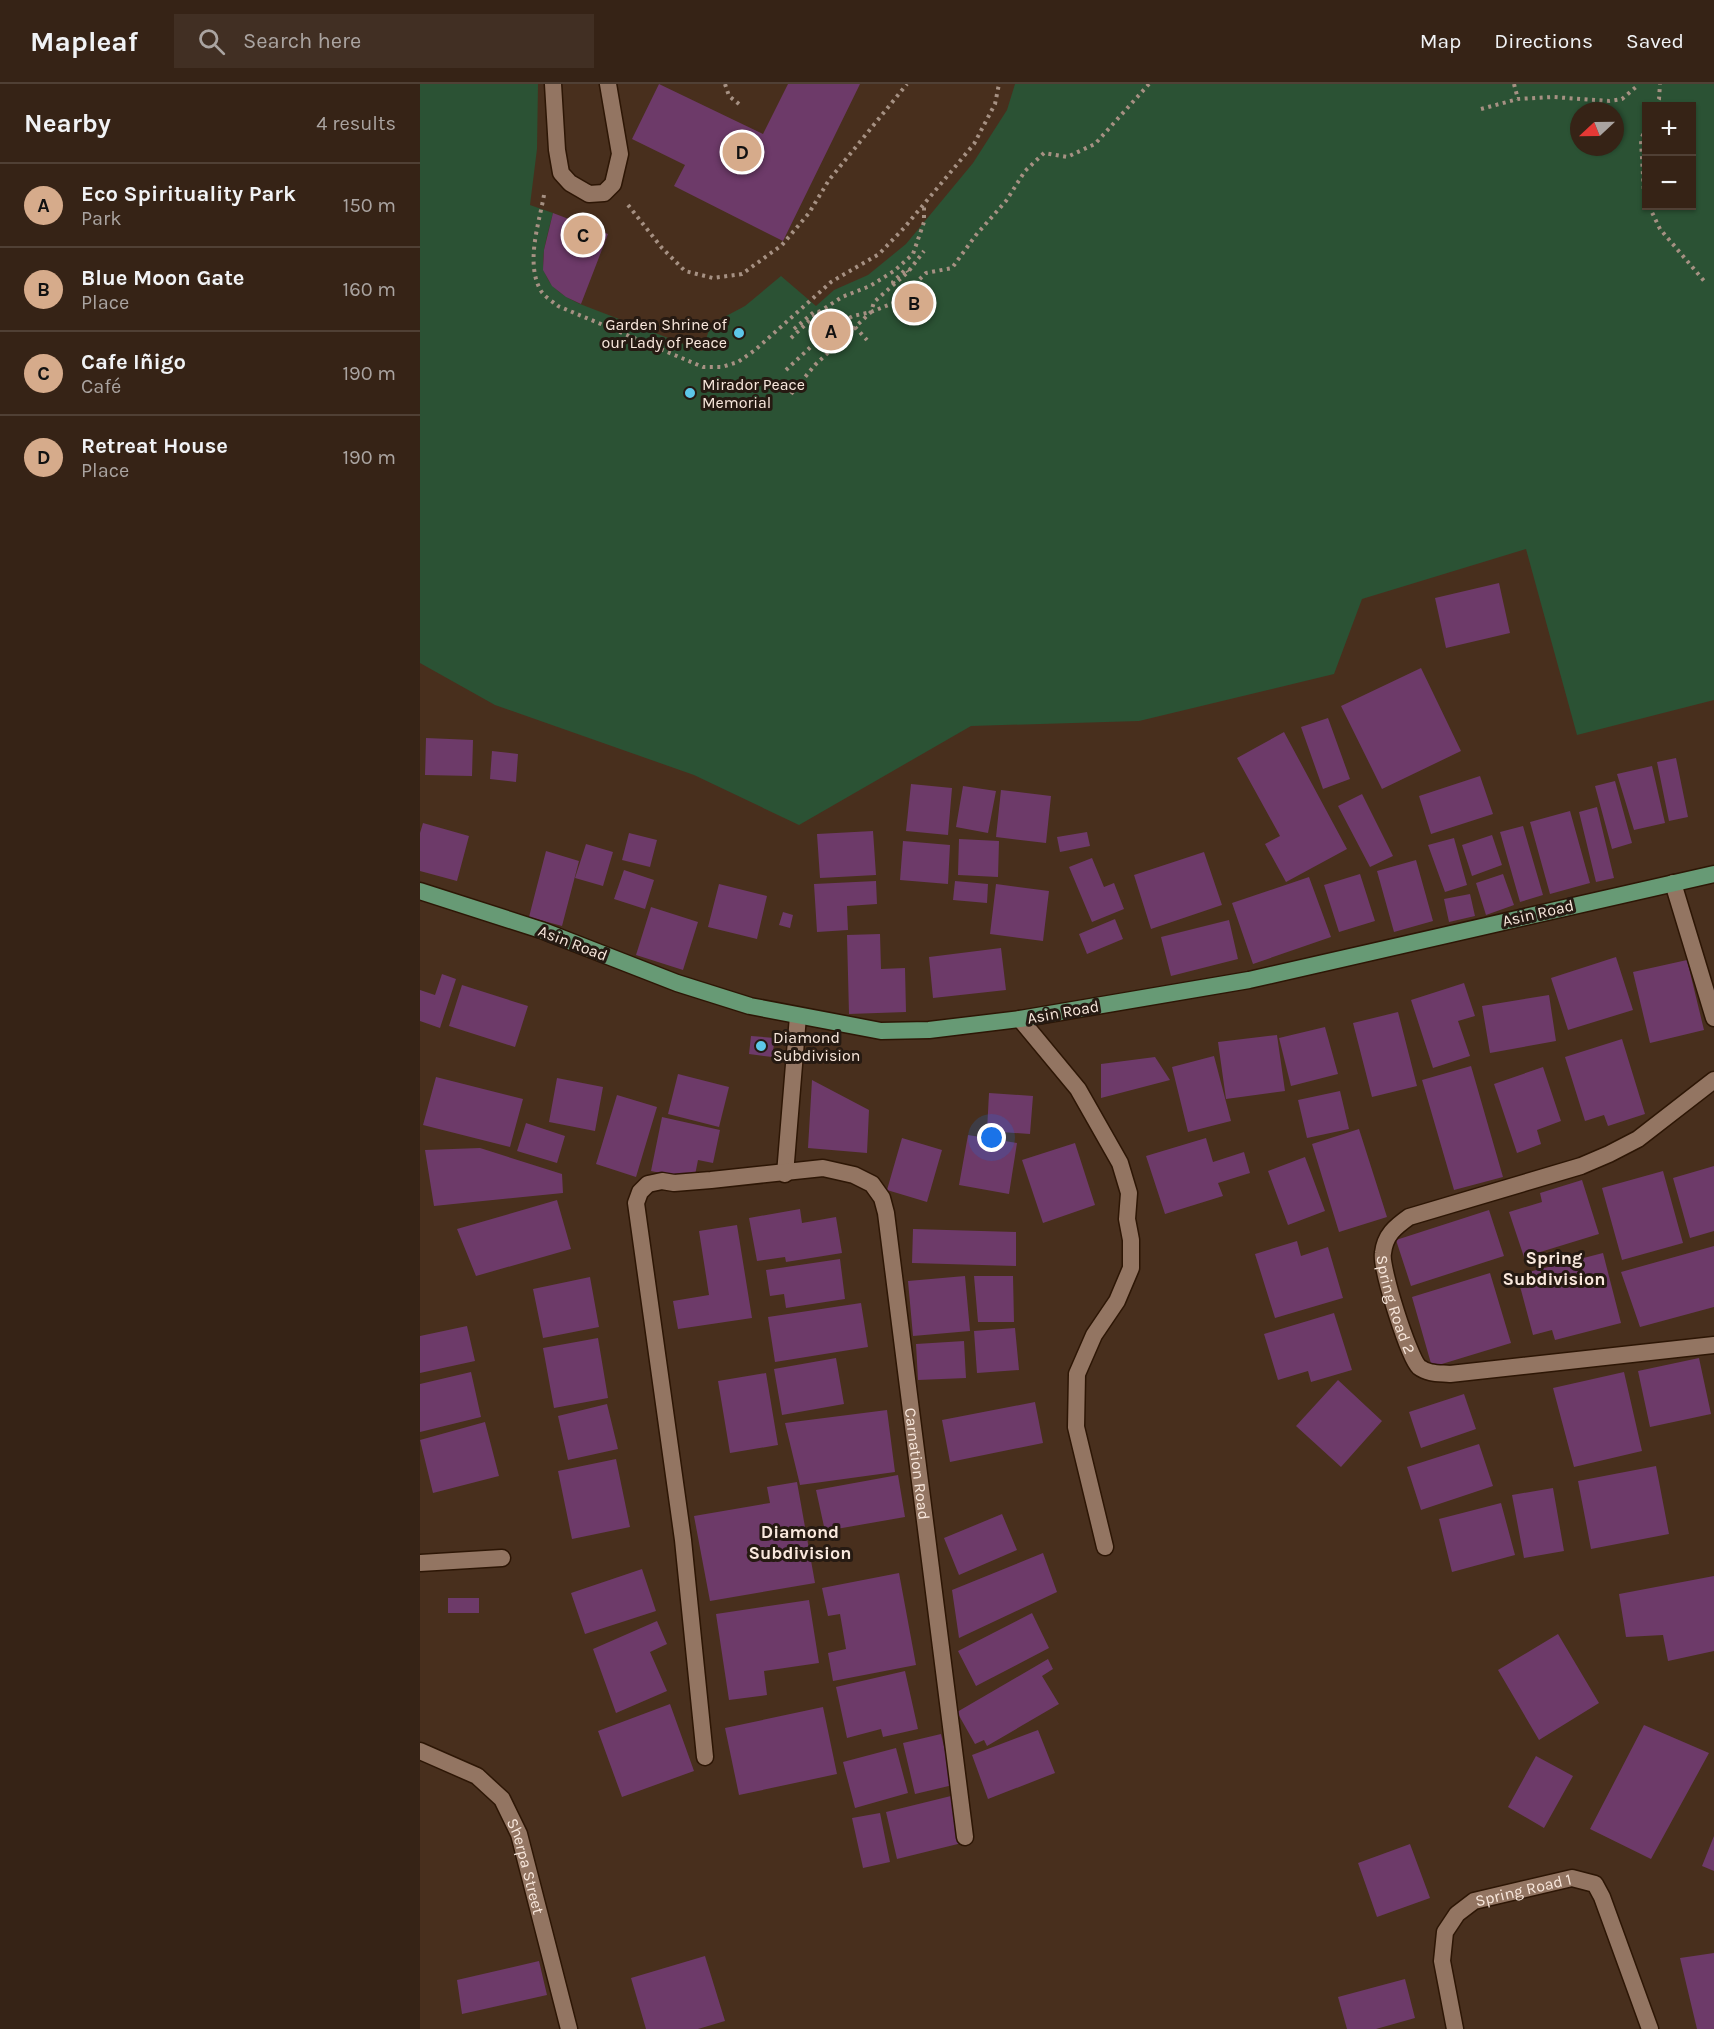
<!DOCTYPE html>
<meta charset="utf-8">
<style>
:root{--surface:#362316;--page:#412f23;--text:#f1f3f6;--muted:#aaa4a1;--line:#504035;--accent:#d6ab8b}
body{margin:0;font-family:Karla,sans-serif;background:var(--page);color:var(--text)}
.controls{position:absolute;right:18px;top:18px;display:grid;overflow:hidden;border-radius:0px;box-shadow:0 2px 4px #0004}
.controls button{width:54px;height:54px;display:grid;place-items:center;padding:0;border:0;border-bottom:2px solid var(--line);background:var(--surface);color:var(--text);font:30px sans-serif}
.compass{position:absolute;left:1150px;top:18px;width:54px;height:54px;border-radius:50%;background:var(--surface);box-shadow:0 2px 4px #0004;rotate:248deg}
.you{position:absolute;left:572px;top:1054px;width:21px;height:21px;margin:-15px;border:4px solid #fff;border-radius:50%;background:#1a73e8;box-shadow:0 0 0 9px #1a73e833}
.badge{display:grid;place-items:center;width:39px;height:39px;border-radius:50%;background:var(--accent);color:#111;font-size:20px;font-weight:700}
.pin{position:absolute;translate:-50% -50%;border:3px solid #fff;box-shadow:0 2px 6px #0006}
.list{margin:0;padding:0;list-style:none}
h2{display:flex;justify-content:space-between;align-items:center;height:78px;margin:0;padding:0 24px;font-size:26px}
h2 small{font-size:20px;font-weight:400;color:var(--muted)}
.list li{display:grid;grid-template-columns:39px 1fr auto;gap:18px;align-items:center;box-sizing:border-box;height:84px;padding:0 24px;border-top:2px solid var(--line)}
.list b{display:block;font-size:22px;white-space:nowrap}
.list p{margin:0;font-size:20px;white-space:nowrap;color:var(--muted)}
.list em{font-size:20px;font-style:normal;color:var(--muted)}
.icon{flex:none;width:33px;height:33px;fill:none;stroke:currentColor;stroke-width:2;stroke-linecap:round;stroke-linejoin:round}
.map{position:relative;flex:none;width:1294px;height:1945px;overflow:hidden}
header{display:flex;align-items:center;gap:36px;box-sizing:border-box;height:84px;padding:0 30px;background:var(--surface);border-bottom:2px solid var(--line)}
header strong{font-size:28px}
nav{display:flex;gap:33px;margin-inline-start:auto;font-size:21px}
.search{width:420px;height:54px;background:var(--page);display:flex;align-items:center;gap:15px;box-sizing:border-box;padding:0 21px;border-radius:0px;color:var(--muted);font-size:22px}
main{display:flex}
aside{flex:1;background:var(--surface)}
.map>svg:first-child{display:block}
.green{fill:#2b5234;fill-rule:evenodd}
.building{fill:#6d3a69}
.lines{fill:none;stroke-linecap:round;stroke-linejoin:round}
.service-casing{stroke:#2d1605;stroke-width:19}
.minor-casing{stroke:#2d1605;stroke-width:19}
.primary-casing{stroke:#2d1605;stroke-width:19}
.path{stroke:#a69183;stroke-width:4;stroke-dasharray:3 4.5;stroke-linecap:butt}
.service{stroke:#937562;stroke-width:16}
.minor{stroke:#937562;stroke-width:16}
.primary{stroke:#679a75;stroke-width:16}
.poi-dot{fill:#5dc7e8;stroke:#261a12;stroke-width:2}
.labels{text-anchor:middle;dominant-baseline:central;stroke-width:6;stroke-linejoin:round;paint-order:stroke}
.poi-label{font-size:16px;fill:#f9e8dd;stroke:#261a12;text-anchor:start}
.street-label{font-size:16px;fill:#f9e8dd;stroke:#261a12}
.neighbourhood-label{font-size:18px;font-weight:bold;fill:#f9e8dd;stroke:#261a12}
</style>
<header>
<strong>Mapleaf</strong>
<div class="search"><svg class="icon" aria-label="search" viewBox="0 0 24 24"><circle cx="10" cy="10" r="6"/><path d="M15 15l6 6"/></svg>Search here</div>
<nav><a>Map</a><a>Directions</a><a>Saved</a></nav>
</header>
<main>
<aside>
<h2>Nearby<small>4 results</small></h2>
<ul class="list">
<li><span class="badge">A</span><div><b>Eco Spirituality Park</b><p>Park</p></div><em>150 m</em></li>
<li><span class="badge">B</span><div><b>Blue Moon Gate</b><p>Place</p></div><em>160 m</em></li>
<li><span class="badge">C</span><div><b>Cafe Iñigo</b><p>Café</p></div><em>190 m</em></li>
<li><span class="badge">D</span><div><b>Retreat House</b><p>Place</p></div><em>190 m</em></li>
</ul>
</aside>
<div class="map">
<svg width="1294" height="1945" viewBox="0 0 1294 1945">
<rect width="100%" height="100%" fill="#482f1d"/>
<path class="green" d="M 0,0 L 118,0 L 117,65 L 110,121 L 133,129 C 122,174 110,196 160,220 L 282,267 L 291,240 L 325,222 L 361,192 L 396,222 L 414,206 L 448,191 L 486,160 L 553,79 L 587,26 L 595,0 L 1294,0 L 1294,616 L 1157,651 L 1106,465 L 942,515 L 914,590 L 719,637 L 551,642 L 379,741 L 274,691 L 75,621 L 0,579 ZM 1226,22 L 1272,22 L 1272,122 L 1226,122 ZM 1159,27 L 1195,27 L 1195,63 L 1159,63 Z"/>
<path class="building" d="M 239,0 L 343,50 L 368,0 L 440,0 L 363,157 L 254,102 L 265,81 L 212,55 Z
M 133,129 L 188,150 L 161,220 L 146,213 L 132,202 L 123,186 L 124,166 Z
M 1079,499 L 1090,549 L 1026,564 L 1015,514 Z
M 1001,584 L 1041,667 L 962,705 L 921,622 Z
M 908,634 L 930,695 L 903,705 L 881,643 Z
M 864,648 L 927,765 L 866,798 L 845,760 L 860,752 L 817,674 Z
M 6,654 L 53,656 L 52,692 L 5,691 Z
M 72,667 L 98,670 L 96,698 L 70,695 Z
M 1256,674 L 1268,733 L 1249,737 L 1237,678 Z
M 1232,682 L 1245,739 L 1214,746 L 1197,690 Z
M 1060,692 L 1073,730 L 1011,750 L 999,712 Z
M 1195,697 L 1212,759 L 1192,765 L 1175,702 Z
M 491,700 L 532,704 L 528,751 L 486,747 Z
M 543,702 L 576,707 L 568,749 L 536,743 Z
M 581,706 L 631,712 L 626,759 L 576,753 Z
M 942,710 L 973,772 L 950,783 L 918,722 Z
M 1177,723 L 1194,794 L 1176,798 L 1159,728 Z
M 1150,727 L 1170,799 L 1130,810 L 1110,738 Z
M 3,739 L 49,752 L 37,797 L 0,787 L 0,749 Z
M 1103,742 L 1123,811 L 1100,818 L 1080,748 Z
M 453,747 L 456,791 L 400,794 L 397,750 Z
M 667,748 L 670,762 L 640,768 L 637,753 Z
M 209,749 L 237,756 L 230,783 L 202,776 Z
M 1072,751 L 1082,781 L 1052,792 L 1042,761 Z
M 1034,754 L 1047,801 L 1025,808 L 1008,761 Z
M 539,755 L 579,757 L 578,793 L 538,791 Z
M 483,757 L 530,761 L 528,800 L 480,796 Z
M 166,760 L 193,768 L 183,802 L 155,794 Z
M 126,767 L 159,777 L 142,842 L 109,833 Z
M 784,768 L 802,821 L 731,845 L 714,791 Z
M 672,774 L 684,803 L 694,799 L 704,825 L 672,838 L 649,783 Z
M 996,776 L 1013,837 L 974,848 L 957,787 Z
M 204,786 L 234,796 L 225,825 L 194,815 Z
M 940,790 L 955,837 L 919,848 L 904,801 Z
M 1083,790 L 1094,821 L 1066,831 L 1056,799 Z
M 889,793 L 911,853 L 833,880 L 812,819 Z
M 456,797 L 457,820 L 427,822 L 428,846 L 397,848 L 394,800 Z
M 535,797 L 568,800 L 567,819 L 533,816 Z
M 299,800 L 347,812 L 337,855 L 288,843 Z
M 576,800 L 629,807 L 623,857 L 570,850 Z
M 1050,810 L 1055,832 L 1029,838 L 1024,815 Z
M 231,823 L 278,838 L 263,886 L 216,871 Z
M 363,828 L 373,831 L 370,844 L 359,841 Z
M 695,835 L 703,855 L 667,870 L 659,850 Z
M 809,836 L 818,875 L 751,892 L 741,853 Z
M 460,850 L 461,885 L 485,884 L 486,928 L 429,930 L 427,851 Z
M 581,864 L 586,906 L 513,914 L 509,873 Z
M 1196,873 L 1213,926 L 1148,946 L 1131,894 Z
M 1267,876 L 1284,946 L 1230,959 L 1213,888 Z
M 22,890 L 36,895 L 20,944 L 0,937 L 0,906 L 15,911 Z
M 1044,899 L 1055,932 L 1038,937 L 1050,972 L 1013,984 L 991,916 Z
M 42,901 L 108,922 L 95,963 L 29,942 Z
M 1129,911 L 1136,957 L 1070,969 L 1062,922 Z
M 978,928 L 997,1002 L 952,1013 L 933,939 Z
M 905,943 L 918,990 L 871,1002 L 859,954 Z
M 857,951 L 865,1007 L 806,1015 L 798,958 Z
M 331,952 L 355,954 L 352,973 L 329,970 Z
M 1202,955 L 1225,1030 L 1188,1042 L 1184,1031 L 1165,1037 L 1145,973 Z
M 794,972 L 811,1037 L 768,1048 L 752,983 Z
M 735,973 L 750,996 L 681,1014 L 681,980 Z
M 1051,982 L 1083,1093 L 1034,1106 L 1002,996 Z
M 1123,983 L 1141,1037 L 1117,1046 L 1121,1060 L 1097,1069 L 1074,1000 Z
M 258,990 L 309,1003 L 299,1043 L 248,1030 Z
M 16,993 L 103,1015 L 90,1063 L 3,1041 Z
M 137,994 L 183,1003 L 175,1047 L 129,1038 Z
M 392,996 L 449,1026 L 447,1069 L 388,1064 Z
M 920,1007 L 929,1045 L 887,1054 L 878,1016 Z
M 569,1009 L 613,1012 L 610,1050 L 567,1047 Z
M 197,1011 L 237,1023 L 216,1093 L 176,1080 Z
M 242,1033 L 300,1046 L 293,1079 L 278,1076 L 274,1096 L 231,1087 Z
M 106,1039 L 145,1052 L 137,1079 L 97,1067 Z
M 939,1045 L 967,1133 L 919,1148 L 892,1060 Z
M 548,1051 L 597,1059 L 589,1110 L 539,1101 Z
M 482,1054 L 522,1066 L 507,1118 L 467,1106 Z
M 786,1054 L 793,1078 L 824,1068 L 830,1089 L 798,1099 L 803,1112 L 745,1130 L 726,1072 Z
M 655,1059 L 675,1121 L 623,1139 L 602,1076 Z
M 60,1064 L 142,1090 L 143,1109 L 14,1122 L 5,1066 Z
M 885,1073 L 905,1127 L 868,1141 L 848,1087 Z
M 1294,1082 L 1294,1147 L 1270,1154 L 1253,1094 Z
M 1243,1087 L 1263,1159 L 1202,1176 L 1182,1104 Z
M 1162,1096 L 1179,1150 L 1104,1173 L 1089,1128 L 1122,1118 L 1120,1109 Z
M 137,1116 L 151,1165 L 56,1192 L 37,1145 Z
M 380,1125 L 382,1139 L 416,1133 L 422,1169 L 366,1178 L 365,1173 L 337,1177 L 329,1134 Z
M 1069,1126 L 1084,1172 L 991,1202 L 976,1156 Z
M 317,1141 L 332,1234 L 258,1245 L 253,1217 L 289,1211 L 279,1147 Z
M 493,1145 L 596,1148 L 596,1182 L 492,1179 Z
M 877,1157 L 881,1172 L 908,1163 L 923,1214 L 855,1234 L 835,1170 Z
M 1294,1162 L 1294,1223 L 1220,1243 L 1201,1188 Z
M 1183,1169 L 1201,1239 L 1135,1256 L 1132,1246 L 1113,1251 L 1097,1191 Z
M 420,1175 L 425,1215 L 366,1224 L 364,1210 L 350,1212 L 346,1186 Z
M 1070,1189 L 1091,1259 L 1012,1283 L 992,1213 Z
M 545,1192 L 550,1247 L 493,1252 L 488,1197 Z
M 554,1192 L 593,1192 L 594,1238 L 558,1238 Z
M 170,1193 L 179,1243 L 123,1254 L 113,1205 Z
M 441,1219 L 448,1263 L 355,1278 L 348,1233 Z
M 914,1229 L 932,1286 L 891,1298 L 888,1287 L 858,1296 L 844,1250 Z
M 47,1242 L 55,1277 L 0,1289 L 0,1252 Z
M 595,1244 L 599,1286 L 557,1289 L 554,1247 Z
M 178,1254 L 188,1314 L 134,1324 L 123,1264 Z
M 544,1257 L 546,1294 L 498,1296 L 496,1260 Z
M 416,1274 L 424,1320 L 362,1331 L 354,1285 Z
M 1279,1274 L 1291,1330 L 1230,1343 L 1218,1287 Z
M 51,1288 L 61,1333 L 0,1348 L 0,1300 Z
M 1204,1288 L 1222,1367 L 1154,1383 L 1133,1304 Z
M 346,1289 L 358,1361 L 310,1369 L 298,1297 Z
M 918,1296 L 962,1337 L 921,1383 L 876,1342 Z
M 1044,1310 L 1056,1345 L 1001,1364 L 989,1328 Z
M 615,1318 L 623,1359 L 530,1378 L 522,1336 Z
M 187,1320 L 198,1365 L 148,1376 L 138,1332 Z
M 467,1326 L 475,1388 L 380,1401 L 365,1339 Z
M 65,1338 L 79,1392 L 13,1409 L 0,1356 Z
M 1059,1360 L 1073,1402 L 1001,1426 L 987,1383 Z
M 196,1375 L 210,1443 L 152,1455 L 138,1387 Z
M 1236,1382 L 1249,1450 L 1171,1465 L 1158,1397 Z
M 478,1391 L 485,1433 L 405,1447 L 396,1406 Z
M 377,1398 L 395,1499 L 290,1517 L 274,1432 L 350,1419 L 347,1403 Z
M 1133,1404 L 1144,1467 L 1104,1474 L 1092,1411 Z
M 1081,1419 L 1095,1471 L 1032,1488 L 1019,1435 Z
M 582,1430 L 597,1466 L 539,1491 L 524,1454 Z
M 623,1469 L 637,1508 L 539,1554 L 532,1506 Z
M 222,1485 L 236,1527 L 165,1550 L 151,1509 Z
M 479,1489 L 496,1581 L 413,1597 L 408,1569 L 426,1565 L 420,1530 L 408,1532 L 402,1504 Z
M 1294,1492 L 1294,1567 L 1248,1577 L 1243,1551 L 1206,1553 L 1199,1510 Z
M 28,1514 L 59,1514 L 59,1529 L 28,1529 Z
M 389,1516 L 399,1579 L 344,1587 L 347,1611 L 309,1616 L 296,1530 Z
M 612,1529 L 629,1564 L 556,1602 L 538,1567 Z
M 237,1537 L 247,1560 L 230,1568 L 247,1607 L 196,1629 L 173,1565 Z
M 1138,1550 L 1179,1619 L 1119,1656 L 1078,1586 Z
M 628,1575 L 633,1585 L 622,1592 L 639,1620 L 567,1662 L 564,1656 L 555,1660 L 537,1628 Z
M 485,1587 L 498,1645 L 463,1653 L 461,1645 L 427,1654 L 416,1603 Z
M 250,1620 L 274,1687 L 202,1713 L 178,1647 Z
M 403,1623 L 417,1690 L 319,1711 L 305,1644 Z
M 1224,1641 L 1289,1669 L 1231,1775 L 1170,1745 Z
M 618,1646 L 635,1689 L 568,1715 L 552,1671 Z
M 521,1650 L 533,1701 L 495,1710 L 483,1659 Z
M 476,1664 L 488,1709 L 435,1724 L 423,1678 Z
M 1116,1672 L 1153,1692 L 1124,1744 L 1088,1723 Z
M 535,1711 L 546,1758 L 477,1775 L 466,1728 Z
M 460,1729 L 470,1778 L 443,1784 L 432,1734 Z
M 1294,1752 L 1294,1787 L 1282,1782 Z
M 990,1760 L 1010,1814 L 957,1833 L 938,1779 Z
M 1294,1869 L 1294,1945 L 1277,1945 L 1260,1874 Z
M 285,1872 L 305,1937 L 278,1945 L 226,1945 L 211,1894 Z
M 119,1877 L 127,1911 L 42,1930 L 37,1896 Z
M 985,1895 L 995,1934 L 956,1945 L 927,1945 L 918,1913 Z"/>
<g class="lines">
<g class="service-casing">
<path id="service" d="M 133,0 L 137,66 L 141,89 L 150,99 L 169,110 L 184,109 L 193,100 L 200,70 L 188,0"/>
</g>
<g class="minor-casing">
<g id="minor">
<path d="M 1253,799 L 1294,934"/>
<path d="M 600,935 L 658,1005 L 700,1079 L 709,1109 L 707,1135 L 711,1156 L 711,1184 L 697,1217 L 674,1251 L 657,1290 L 656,1343 L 685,1463"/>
<path id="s1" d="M 1294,996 L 1218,1055 L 1189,1070 L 1161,1082 L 989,1133 C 975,1143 965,1151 963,1169 C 960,1183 989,1274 999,1283 C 1008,1290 1019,1289 1030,1290 L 1294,1261"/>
<path d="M 365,1090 L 378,932"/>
<path d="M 0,1479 L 82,1474"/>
<path id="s2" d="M 0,1667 L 57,1692 L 82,1715 L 99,1750 L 149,1945"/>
<path id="s3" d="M 285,1673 L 263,1456 L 216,1119 L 220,1108 L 228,1100 L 242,1097 L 254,1099 L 291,1096 L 403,1084 L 434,1091 L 452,1100 L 462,1114 L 466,1129 L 545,1753"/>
<path id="s4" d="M 1035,1945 L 1022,1877 L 1025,1848 L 1037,1830 L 1054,1817 L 1152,1794 L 1175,1800 L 1182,1813 L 1230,1945"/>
</g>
</g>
<g class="primary-casing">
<path id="primary" d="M 0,807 L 121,846 L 257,899 L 330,922 L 461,947 L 509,946 L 600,935 L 829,896 L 1294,790"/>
</g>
<path class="path" d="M 305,0 L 309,12 L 319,20
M 1094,0 L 1098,15
M 1235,22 L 1239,15 L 1240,0
M 1061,25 L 1098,15 L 1133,13 L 1189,17 L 1202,15 L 1216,3 L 1216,0
M 1226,43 L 1221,56 L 1224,109 L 1226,115
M 124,111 C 119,140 105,179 121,207 C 125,213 133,218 138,222 L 283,283 L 302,283 L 318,278 L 335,266 L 411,198 L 459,170 L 484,144 L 554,60 L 575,20 L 579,0
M 208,121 L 242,164 L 265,187 L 293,194 L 322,190 L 362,161 L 389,129 L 409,96 L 487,0
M 1229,122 L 1240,145 L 1285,198
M 474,200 L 473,198 L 486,185 L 488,188
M 435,243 L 447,256
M 374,245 L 395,227 L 399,228
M 371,254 L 399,228 L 422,213 L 450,202 L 474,187 L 493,170 L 504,138 L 504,120
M 366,286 L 412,243 L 433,232 L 451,228 L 476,218 L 506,189 L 532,184 L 556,151 L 586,117 L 605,87 L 624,69 L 647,73 L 675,60 L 729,0
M 371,310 L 395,281 L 451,228 L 454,218 L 488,188 L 504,167"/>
<use href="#service" class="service"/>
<use href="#minor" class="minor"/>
<use href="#primary" class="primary"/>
</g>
<g class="poi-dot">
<circle cx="319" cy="249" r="6"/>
<circle cx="270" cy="309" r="6"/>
<circle cx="341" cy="962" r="6"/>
</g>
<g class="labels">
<g class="poi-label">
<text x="307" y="240" text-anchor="end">Garden Shrine of<tspan x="307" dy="18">our Lady of Peace</tspan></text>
<text x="282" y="300">Mirador Peace<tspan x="282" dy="18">Memorial</tspan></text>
<text x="353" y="953">Diamond<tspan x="353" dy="18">Subdivision</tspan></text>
</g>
<g class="street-label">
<text transform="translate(1118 829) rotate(-13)">Asin Road</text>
<text transform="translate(153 859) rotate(21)">Asin Road</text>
<text transform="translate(643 928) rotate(-10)">Asin Road</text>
<text stroke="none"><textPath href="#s1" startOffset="438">Spring Road 2</textPath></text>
<text stroke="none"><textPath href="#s3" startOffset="1095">Carnation Road</textPath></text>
<text stroke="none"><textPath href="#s2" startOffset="168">Sherpa Street</textPath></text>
<text stroke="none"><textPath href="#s4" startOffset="192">Spring Road 1</textPath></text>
</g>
<g class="neighbourhood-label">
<text x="1134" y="1174">Spring<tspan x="1134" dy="21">Subdivision</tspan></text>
<text x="380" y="1448">Diamond<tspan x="380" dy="21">Subdivision</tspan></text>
</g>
</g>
</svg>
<div class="controls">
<button>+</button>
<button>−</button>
</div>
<svg class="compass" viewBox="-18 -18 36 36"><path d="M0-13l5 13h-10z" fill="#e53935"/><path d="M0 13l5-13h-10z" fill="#aaa4a1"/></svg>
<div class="you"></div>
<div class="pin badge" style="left:411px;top:247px">A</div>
<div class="pin badge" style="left:494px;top:219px">B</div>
<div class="pin badge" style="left:163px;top:151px">C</div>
<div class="pin badge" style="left:322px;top:68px">D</div>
</div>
</main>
